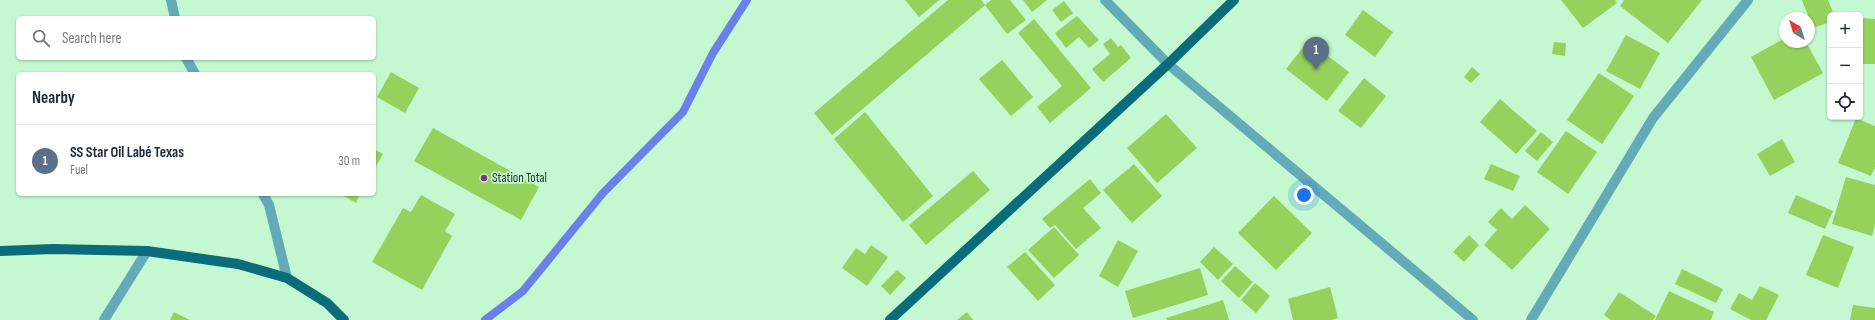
<!DOCTYPE html>
<meta charset="utf-8">
<style>
:root{--surface:#fff;--page:#f2f2f3;--text:#1f2937;--muted:#747a83;--line:#e0e1e3;--accent:#d93025}
body{margin:0;font-family:"Sofia Sans Condensed",sans-serif;background:var(--page);color:var(--text)}
.controls{position:absolute;right:12px;top:12px;display:grid;overflow:hidden;border-radius:6px;box-shadow:0 1px 3px #0004}
.controls button{width:36px;height:36px;display:grid;place-items:center;padding:0;border:0;border-bottom:1px solid var(--line);background:var(--surface);color:var(--text);font:20px sans-serif}
.compass{position:absolute;left:1779px;top:12px;width:36px;height:36px;border-radius:50%;background:var(--surface);box-shadow:0 1px 3px #0004;rotate:322deg}
.you{position:absolute;left:1304px;top:195px;width:14px;height:14px;margin:-10px;border:3px solid #fff;border-radius:50%;background:#1a73e8;box-shadow:0 0 0 6px #1a73e833}
.badge{display:grid;place-items:center;width:26px;height:26px;border-radius:50%;background:var(--accent);color:#fff;font-size:13px;font-weight:700}
.pin{position:absolute;translate:-50% -33px;filter:drop-shadow(0 1px 2px #0008)}
.pin::after{content:'';position:absolute;top:21px;width:14px;height:12px;background:inherit;clip-path:polygon(0 0,100% 0,50% 100%)}
.list{margin:0;padding:0;list-style:none}
h2{display:flex;justify-content:space-between;align-items:center;height:52px;margin:0;padding:0 16px;font-size:17px}
h2 small{font-size:13px;font-weight:400;color:var(--muted)}
.list li{display:grid;grid-template-columns:26px 1fr auto;gap:12px;align-items:center;box-sizing:border-box;height:72px;padding:0 16px;border-top:1px solid var(--line)}
.list b{display:block;font-size:15px;white-space:nowrap}
.list p{margin:0;font-size:13px;white-space:nowrap;color:var(--muted)}
.list em{font-size:13px;font-style:normal;color:var(--muted)}
.icon{flex:none;width:22px;height:22px;fill:none;stroke:currentColor;stroke-width:2;stroke-linecap:round;stroke-linejoin:round}
.map{position:relative;flex:none;width:1875px;height:320px;overflow:hidden}
.search{position:absolute;background:var(--surface);box-shadow:0 1px 3px #0004;left:16px;top:16px;width:360px;height:44px;display:flex;align-items:center;gap:10px;box-sizing:border-box;padding:0 14px;border-radius:6px;color:var(--muted);font-size:15px}
.panel{position:absolute;background:var(--surface);box-shadow:0 1px 3px #0004;left:16px;top:72px;width:360px;height:124px;border-radius:6px}
.map>svg:first-child{display:block}
.lines{fill:none;stroke-linecap:round;stroke-linejoin:round}
.stream{stroke:#6a81ec;stroke-width:8}
.building{fill:#95d25c}
.minor{stroke:#65aab8;stroke-width:10}
.primary{stroke:#0a6c7b;stroke-width:10}
.poi-dot{fill:#922689;stroke:#c3f8d0;stroke-width:1.5}
.labels{text-anchor:middle;dominant-baseline:central;stroke-width:3.5;stroke-linejoin:round;paint-order:stroke}
.poi-label{font-size:13px;fill:#1c3122;stroke:#c3f8d0;text-anchor:start}
</style>
<div class="map">
<svg width="1875" height="320" viewBox="0 0 1875 320">
<rect width="100%" height="100%" fill="#c3f8d0"/>
<g class="lines">
<path class="stream" d="M 485,320 L 523,291 L 603,193 L 683,112 L 713,53 L 747,0"/>
</g>
<path class="building" d="M 905,0 L 939,0 L 919,17 Z
M 948,0 L 981,0 L 985,5 L 991,0 L 1010,0 L 1026,20 L 1007,34 L 985,5 L 832,135 L 814,113 Z
M 1023,0 L 1047,0 L 1032,12 Z
M 1561,0 L 1615,0 L 1617,3 L 1583,28 Z
M 1624,0 L 1702,0 L 1668,43 L 1620,6 Z
M 1802,0 L 1828,0 L 1834,15 L 1830,15 L 1830,22 L 1813,28 Z
M 1064,1 L 1073,13 L 1061,22 L 1052,10 Z
M 1363,10 L 1393,32 L 1375,57 L 1345,35 Z
M 1077,16 L 1099,40 L 1089,48 L 1079,37 L 1066,48 L 1055,33 Z
M 1860,18 L 1875,19 L 1875,64 L 1860,64 Z
M 1034,19 L 1091,88 L 1050,123 L 1037,107 L 1062,86 L 1018,33 Z
M 1626,35 L 1660,53 L 1640,89 L 1606,71 Z
M 1111,38 L 1118,47 L 1121,45 L 1131,58 L 1103,82 L 1092,69 L 1110,54 L 1103,44 Z
M 1785,38 L 1785,42 L 1806,42 L 1823,73 L 1774,100 L 1751,57 Z
M 1308,41 L 1349,72 L 1327,101 L 1286,69 Z
M 1554,42 L 1566,43 L 1565,56 L 1552,54 Z
M 1002,60 L 1033,97 L 1011,116 L 979,79 Z
M 1472,67 L 1480,74 L 1471,83 L 1464,77 Z
M 391,72 L 419,88 L 405,113 L 377,97 Z
M 1599,73 L 1634,96 L 1602,144 L 1567,120 Z
M 1364,78 L 1386,96 L 1361,128 L 1338,111 Z
M 1500,99 L 1537,131 L 1516,154 L 1480,122 Z
M 865,112 L 933,196 L 903,222 L 834,139 Z
M 1166,114 L 1197,148 L 1157,183 L 1127,148 Z
M 1856,118 L 1875,126 L 1875,167 L 1871,176 L 1838,163 Z
M 433,128 L 539,187 L 521,220 L 414,161 Z
M 1566,131 L 1597,152 L 1568,194 L 1537,172 Z
M 1541,132 L 1553,142 L 1537,161 L 1525,151 Z
M 1782,139 L 1795,162 L 1770,176 L 1757,154 Z
M 374,149 L 383,154 L 374,170 Z
M 1134,164 L 1162,196 L 1132,223 L 1103,190 Z
M 1491,164 L 1520,176 L 1513,191 L 1484,179 Z
M 973,171 L 990,190 L 926,245 L 909,225 Z
M 1846,177 L 1875,185 L 1875,225 L 1872,236 L 1832,224 Z
M 1090,179 L 1101,193 L 1083,208 L 1101,228 L 1076,249 L 1055,225 L 1050,228 L 1042,219 Z
M 340,194 L 360,194 L 356,203 Z
M 421,195 L 455,214 L 445,231 L 452,236 L 422,290 L 372,262 L 403,208 L 411,212 Z
M 1796,195 L 1833,211 L 1825,229 L 1788,213 Z
M 1274,196 L 1312,233 L 1276,270 L 1238,233 Z
M 1525,205 L 1550,229 L 1512,270 L 1484,245 L 1497,230 L 1488,222 L 1501,208 L 1512,219 Z
M 1054,227 L 1079,255 L 1054,278 L 1028,250 Z
M 1469,235 L 1479,245 L 1464,262 L 1453,252 Z
M 1823,235 L 1854,247 L 1838,288 L 1806,275 Z
M 1118,240 L 1138,251 L 1118,287 L 1099,276 Z
M 871,245 L 888,257 L 867,286 L 842,268 L 856,248 L 865,254 Z
M 1214,247 L 1233,264 L 1218,280 L 1200,262 Z
M 1025,252 L 1055,285 L 1038,301 L 1007,267 Z
M 1235,266 L 1253,282 L 1239,298 L 1221,281 Z
M 1200,268 L 1208,295 L 1133,318 L 1125,291 Z
M 1682,269 L 1723,289 L 1716,303 L 1675,284 Z
M 897,270 L 906,278 L 890,295 L 881,286 Z
M 1255,283 L 1270,296 L 1256,313 L 1241,300 Z
M 1760,286 L 1779,295 L 1766,320 L 1751,320 L 1730,309 L 1739,293 L 1752,300 Z
M 1330,287 L 1338,318 L 1331,320 L 1293,320 L 1288,299 Z
M 1669,291 L 1714,312 L 1711,320 L 1655,320 Z
M 1619,292 L 1656,316 L 1653,320 L 1611,320 L 1604,315 Z
M 1223,300 L 1229,320 L 1167,320 L 1166,318 Z
M 1853,305 L 1875,308 L 1875,320 L 1850,320 Z
M 174,312 L 190,320 L 170,320 Z
M 967,312 L 973,320 L 957,320 Z"/>
<g class="lines">
<path class="minor" d="M 171,0 L 175,18
M 1105,0 L 1168,64 L 1473,320
M 186,58 L 195,74
M 263,194 L 269,205 L 287,278
M 104,320 L 147,251
M 1531,320 L 1653,118 L 1748,0"/>
<path class="primary" d="M 0,251 L 53,249 L 147,251 L 238,264 L 287,278 L 327,303 L 344,320
M 890,320 L 1168,64 L 1234,0"/>
</g>
<circle class="poi-dot" cx="484" cy="178" r="4"/>
<g class="labels">
<g class="poi-label">
<text x="492" y="178">Station Total</text>
</g>
</g>
</svg>
<div class="controls">
<button>+</button>
<button>−</button>
<button><svg class="icon" aria-label="locate" viewBox="0 0 24 24"><circle cx="12" cy="12" r="6"/><path d="M12 2v4M12 18v4M2 12h4M18 12h4"/></svg></button>
</div>
<svg class="compass" viewBox="-18 -18 36 36"><path d="M0-13l5 13h-10z" fill="#e53935"/><path d="M0 13l5-13h-10z" fill="#747a83"/></svg>
<div class="you"></div>
<div class="pin badge" style="left:1316px;top:70px;background:#5c6f8a">1</div>
<div class="search"><svg class="icon" aria-label="search" viewBox="0 0 24 24"><circle cx="10" cy="10" r="6"/><path d="M15 15l6 6"/></svg>Search here</div>
<section class="panel">
<h2>Nearby<small></small></h2>
<ul class="list">
<li><span class="badge" style="background:#5c6f8a">1</span><div><b>SS Star Oil Labé Texas</b><p>Fuel</p></div><em>30 m</em></li>
</ul>
</section>
</div>
